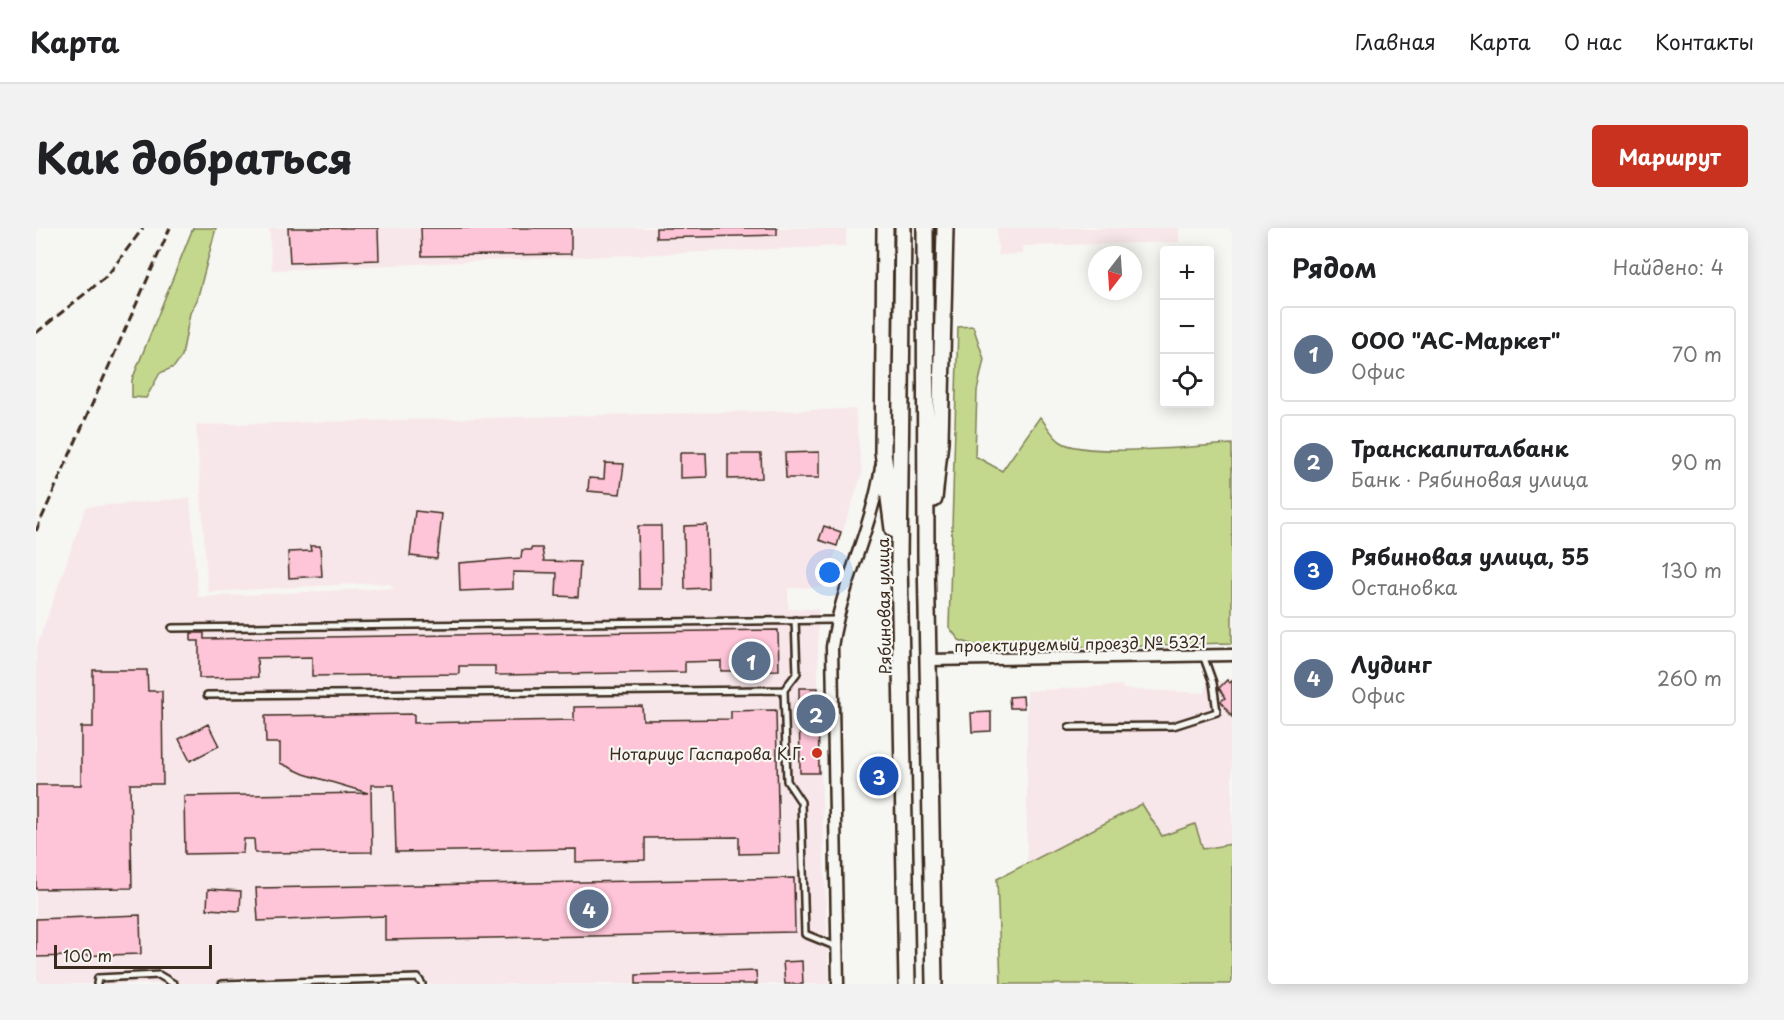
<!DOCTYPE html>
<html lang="ru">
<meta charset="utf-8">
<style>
:root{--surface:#fff;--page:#f2f2f2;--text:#202124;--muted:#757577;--line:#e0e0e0;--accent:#c8321e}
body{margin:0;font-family:"Playpen Sans",sans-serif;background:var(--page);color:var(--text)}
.controls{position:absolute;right:18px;top:18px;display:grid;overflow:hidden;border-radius:6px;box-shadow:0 3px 15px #0003}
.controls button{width:54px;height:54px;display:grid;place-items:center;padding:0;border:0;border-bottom:2px solid var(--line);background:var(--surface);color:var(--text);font:30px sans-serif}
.compass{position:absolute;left:1052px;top:18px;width:54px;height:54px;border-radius:50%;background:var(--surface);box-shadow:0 3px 15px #0003;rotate:197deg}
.scale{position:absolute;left:18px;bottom:15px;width:158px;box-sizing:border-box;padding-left:6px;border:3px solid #3b2a1e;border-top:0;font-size:16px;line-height:21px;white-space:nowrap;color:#3b2a1e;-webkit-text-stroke:4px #f6f6f2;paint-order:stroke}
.you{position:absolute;left:794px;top:345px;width:21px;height:21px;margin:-15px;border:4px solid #fff;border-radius:50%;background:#1a73e8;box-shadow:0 0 0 9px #1a73e833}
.badge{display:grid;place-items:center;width:39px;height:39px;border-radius:50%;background:var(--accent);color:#fff;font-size:20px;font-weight:700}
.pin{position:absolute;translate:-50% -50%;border:3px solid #fff;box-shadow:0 2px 6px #0006}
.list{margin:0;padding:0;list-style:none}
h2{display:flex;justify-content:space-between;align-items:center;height:78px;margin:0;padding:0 24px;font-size:26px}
h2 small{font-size:20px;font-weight:400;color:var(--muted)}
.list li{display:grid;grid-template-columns:39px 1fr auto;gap:18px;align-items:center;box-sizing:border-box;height:96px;margin:0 12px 12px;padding:0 12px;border:2px solid var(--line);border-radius:6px}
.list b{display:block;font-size:22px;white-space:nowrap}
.list p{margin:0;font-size:20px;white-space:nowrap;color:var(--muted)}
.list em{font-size:20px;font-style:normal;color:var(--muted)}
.icon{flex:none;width:33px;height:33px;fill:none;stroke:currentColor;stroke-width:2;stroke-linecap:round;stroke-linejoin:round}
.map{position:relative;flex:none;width:1196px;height:756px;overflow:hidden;border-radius:6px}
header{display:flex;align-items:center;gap:36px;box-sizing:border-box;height:84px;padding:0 30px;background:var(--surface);border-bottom:2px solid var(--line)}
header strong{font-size:28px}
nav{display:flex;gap:33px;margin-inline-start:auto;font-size:21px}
.intro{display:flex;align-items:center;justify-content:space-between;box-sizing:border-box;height:144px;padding:0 36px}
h1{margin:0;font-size:42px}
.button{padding:15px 27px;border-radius:6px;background:var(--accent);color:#fff;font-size:21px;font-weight:700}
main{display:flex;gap:36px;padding:0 36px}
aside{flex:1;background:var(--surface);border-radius:6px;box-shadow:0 3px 15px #0003}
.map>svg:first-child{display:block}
.built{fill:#f8e7ea}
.green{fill:#c3d78d;stroke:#7f8056;stroke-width:1.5}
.building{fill:#fec4d7;stroke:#3b2a1e;stroke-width:1.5}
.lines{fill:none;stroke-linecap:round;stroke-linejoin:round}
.lane-casing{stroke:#3b2a1e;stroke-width:10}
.street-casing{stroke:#3b2a1e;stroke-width:15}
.secondary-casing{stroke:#3b2a1e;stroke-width:20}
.lane{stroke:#f6f6f2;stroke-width:5}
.street{stroke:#f6f6f2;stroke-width:10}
.secondary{stroke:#f6f6f2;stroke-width:15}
.rail{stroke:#3b2a1e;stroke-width:3;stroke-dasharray:9 4.5;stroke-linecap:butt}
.poi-dot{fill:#c8321e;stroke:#f6f6f2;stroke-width:2}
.labels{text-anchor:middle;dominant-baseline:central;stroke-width:4.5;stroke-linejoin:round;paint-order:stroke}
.street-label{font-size:16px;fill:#3b2a1e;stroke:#f6f6f2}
.poi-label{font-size:16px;fill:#3b2a1e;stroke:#f6f6f2;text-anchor:end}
</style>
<header>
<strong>Карта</strong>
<nav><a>Главная</a><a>Карта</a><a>О нас</a><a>Контакты</a></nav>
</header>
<div class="intro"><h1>Как добраться</h1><a class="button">Маршрут</a></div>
<main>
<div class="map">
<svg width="1196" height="756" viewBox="0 0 1196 756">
<rect width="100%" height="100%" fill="#f6f6f2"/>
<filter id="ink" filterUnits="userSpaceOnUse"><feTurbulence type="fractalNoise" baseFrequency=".0167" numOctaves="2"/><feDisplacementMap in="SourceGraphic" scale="12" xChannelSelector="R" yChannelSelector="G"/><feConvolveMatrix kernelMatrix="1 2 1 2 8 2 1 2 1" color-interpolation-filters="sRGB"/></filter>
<g filter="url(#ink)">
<path class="built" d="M 233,0 L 810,0 L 810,18 L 236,42 Z
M 961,0 L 1143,0 L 1143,14 L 987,18 L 987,26 L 962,27 Z
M 819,181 L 826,246 L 788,359 L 752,360 L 752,381 L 782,381 L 782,460 L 793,756 L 0,756 L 0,421 L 50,279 L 154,270 L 162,369 L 359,360 L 353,356 L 337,355 L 172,364 L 160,197 Z
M 1196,450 L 1196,616 L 1167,621 L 1126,608 L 1106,576 L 991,635 L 991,463 L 1086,457 L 1087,461 L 1169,465 L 1170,457 Z"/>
<path class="green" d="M 157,0 L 180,0 L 161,72 L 154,85 L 146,128 L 138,139 L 124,145 L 110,170 L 96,169 L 96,152 Z
M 937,98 L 948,131 L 941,163 L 939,228 L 966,243 L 1004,189 C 1010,196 1017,209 1025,214 C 1050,230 1162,218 1196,216 L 1196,415 L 950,421 L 923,412 L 913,399 L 922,99 Z
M 1106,576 L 1126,608 L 1159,596 L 1167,621 L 1196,616 L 1196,756 L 965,756 L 961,651 Z"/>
<path class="building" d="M 252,0 L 342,0 L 343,32 L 254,35 Z
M 385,0 L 535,0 L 535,26 L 386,28 Z
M 620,0 L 741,0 L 741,7 L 620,10 Z
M 783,224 L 783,250 L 750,250 L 749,225 Z
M 644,225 L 670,225 L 671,249 L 644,250 Z
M 692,226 L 725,226 L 726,250 L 692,251 Z
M 569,235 L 588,236 L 584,266 L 552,263 L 553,250 L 568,251 Z
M 379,283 L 406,286 L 401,331 L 374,328 Z
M 671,297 L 672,360 L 649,361 L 648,298 Z
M 602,298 L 625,298 L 626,361 L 603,361 Z
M 788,298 L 805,304 L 801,318 L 783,312 Z
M 274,318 L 284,318 L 286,348 L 253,350 L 252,324 L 275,323 Z
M 495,320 L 506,320 L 508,333 L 544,334 L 542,369 L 520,368 L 521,345 L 477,344 L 477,361 L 424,363 L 423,335 L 485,330 L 486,322 L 495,322 Z
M 742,402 L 743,442 L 685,443 L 685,433 L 649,434 L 649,444 L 459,447 L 459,438 L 423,438 L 423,446 L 276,448 L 276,429 L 221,430 L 222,449 L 163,450 L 163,413 L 155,413 L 155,405 L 168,405 L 168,411 Z
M 57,442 L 111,442 L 112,463 L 126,463 L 127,556 L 94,556 L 96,660 L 0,661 L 0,557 L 45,557 L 45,499 L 57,499 Z
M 1191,452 L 1193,455 L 1196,453 L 1196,489 L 1185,473 L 1189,470 L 1183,460 Z
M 763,460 L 782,460 L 783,545 L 764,545 Z
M 987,468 L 988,480 L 974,480 L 973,469 Z
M 606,478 L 607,492 L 695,491 L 695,483 L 740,482 L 743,625 L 703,626 L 703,609 L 609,610 L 609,632 L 540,634 L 540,621 L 360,624 L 358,557 L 335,557 L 336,624 L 219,625 L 218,611 L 208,611 L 207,625 L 149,626 L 148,568 L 332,565 L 268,546 L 244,535 L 244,515 L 230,515 L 229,488 L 378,486 L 378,495 L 538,492 L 538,479 Z
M 955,484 L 955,503 L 936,504 L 935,485 Z
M 172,496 L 183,518 L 154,533 L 143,511 Z
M 758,650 L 759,704 L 349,712 L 349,688 L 222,693 L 220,660 Z
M 172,661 L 205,663 L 204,683 L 171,681 Z
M 104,687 L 105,726 L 0,729 L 0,691 Z
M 766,733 L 767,756 L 749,756 L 747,734 Z
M 720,743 L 721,756 L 600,756 L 600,747 Z"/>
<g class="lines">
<g class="lane-casing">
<path id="lane" d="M 759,392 L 761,445 L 748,462 L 751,553 L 765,574 L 769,706 L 801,719
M 136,400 L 801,392
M 171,467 L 748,462
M 1033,499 L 1137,498 L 1181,484 L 1177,455 L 1167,427
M 61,756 L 62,750 L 123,747 L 138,756
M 186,756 L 382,750 L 386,756"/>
</g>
<g class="street-casing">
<path id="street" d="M 892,432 L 1196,427
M 802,756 L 796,419 C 805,357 836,301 845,239"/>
</g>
<g class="secondary-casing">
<path id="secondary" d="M 849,0 L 847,224 L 857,301
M 867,0 L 863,331 L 871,756
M 889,0 L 890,327 L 898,756
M 898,271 L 904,213 L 909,0"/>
</g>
<use href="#lane" class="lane"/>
<use href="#street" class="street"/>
<use href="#secondary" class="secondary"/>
<path class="rail" d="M 0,105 L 71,48 L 107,0
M 0,303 L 134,0"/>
</g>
</g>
<circle class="poi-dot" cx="781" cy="525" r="6"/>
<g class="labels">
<g class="street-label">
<text transform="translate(847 378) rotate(-91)">Рябиновая улица</text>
<text transform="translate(1044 415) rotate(-1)">проектируемый проезд № 5321</text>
</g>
<g class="poi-label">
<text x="769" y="525">Нотариус Гаспарова К.Г.</text>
</g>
</g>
</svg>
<div class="controls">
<button>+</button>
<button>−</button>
<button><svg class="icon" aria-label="locate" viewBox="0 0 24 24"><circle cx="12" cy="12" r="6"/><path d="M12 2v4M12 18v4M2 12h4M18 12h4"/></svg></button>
</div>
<svg class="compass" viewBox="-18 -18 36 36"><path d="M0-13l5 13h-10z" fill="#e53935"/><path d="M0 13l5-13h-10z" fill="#757577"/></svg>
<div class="scale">100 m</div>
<div class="you"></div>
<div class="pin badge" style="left:715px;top:433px;background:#5c6f8a">1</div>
<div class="pin badge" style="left:780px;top:486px;background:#5c6f8a">2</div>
<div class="pin badge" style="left:843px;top:548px;background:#1a4fb4">3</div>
<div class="pin badge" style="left:553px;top:681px;background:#5c6f8a">4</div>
</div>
<aside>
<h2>Рядом<small>Найдено: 4</small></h2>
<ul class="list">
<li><span class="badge" style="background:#5c6f8a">1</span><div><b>ООО &quot;АС-Маркет&quot;</b><p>Офис</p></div><em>70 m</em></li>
<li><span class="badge" style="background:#5c6f8a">2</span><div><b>Транскапиталбанк</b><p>Банк · Рябиновая улица</p></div><em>90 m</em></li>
<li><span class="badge" style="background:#1a4fb4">3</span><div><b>Рябиновая улица, 55</b><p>Остановка</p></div><em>130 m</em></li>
<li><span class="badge" style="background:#5c6f8a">4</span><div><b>Лудинг</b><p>Офис</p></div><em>260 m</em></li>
</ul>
</aside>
</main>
